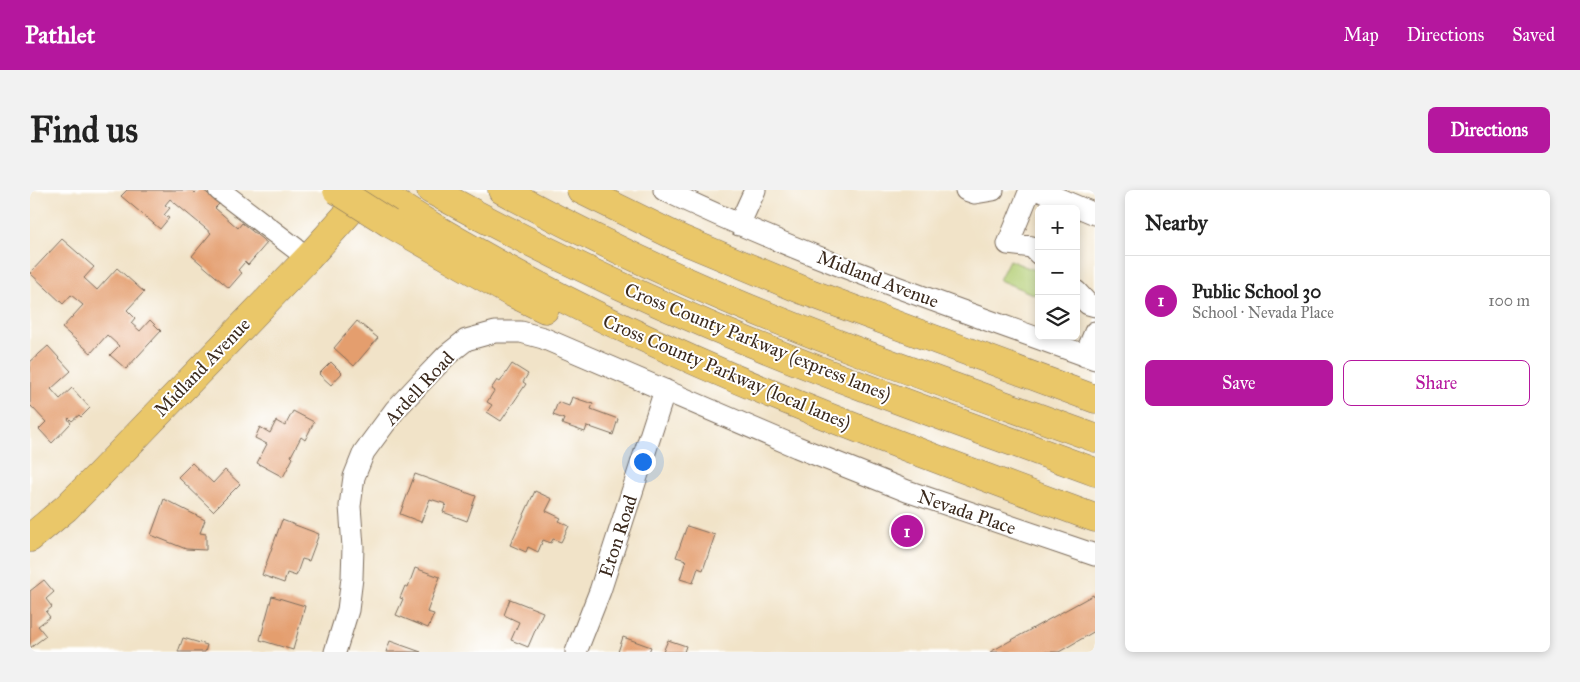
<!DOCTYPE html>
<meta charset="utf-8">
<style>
:root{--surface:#fff;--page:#f2f2f2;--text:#222;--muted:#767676;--line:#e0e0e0;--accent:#b5179e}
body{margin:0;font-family:"IM FELL Great Primer",serif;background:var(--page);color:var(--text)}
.controls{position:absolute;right:15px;top:15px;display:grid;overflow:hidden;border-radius:8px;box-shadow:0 2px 8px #0003}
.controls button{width:45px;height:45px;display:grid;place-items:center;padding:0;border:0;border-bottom:1px solid var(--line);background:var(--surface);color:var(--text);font:25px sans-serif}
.you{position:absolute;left:612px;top:271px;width:18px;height:18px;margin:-12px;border:4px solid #fff;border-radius:50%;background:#1a73e8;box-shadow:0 0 0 8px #1a73e833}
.badge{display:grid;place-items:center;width:32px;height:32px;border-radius:50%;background:var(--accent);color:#fff;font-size:16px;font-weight:700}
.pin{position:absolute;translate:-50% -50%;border:2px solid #fff;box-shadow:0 1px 5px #0006}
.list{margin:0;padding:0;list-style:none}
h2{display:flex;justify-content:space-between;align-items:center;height:65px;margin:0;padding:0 20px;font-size:21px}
h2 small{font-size:16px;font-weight:400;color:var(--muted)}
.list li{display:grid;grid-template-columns:32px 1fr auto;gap:15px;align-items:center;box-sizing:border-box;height:90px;padding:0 20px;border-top:1px solid var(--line)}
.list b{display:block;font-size:19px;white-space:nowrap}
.list p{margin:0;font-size:16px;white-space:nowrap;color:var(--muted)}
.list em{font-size:16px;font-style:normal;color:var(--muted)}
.actions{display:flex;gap:10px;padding:15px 20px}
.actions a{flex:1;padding:11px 0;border:1px solid var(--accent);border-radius:8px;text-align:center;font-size:18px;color:var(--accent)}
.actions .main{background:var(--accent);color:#fff}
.icon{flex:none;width:28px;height:28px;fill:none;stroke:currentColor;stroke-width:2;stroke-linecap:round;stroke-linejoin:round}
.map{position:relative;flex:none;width:1065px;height:462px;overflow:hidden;border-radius:8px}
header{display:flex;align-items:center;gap:30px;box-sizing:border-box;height:70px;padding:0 25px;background:var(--accent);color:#fff}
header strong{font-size:24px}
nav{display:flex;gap:28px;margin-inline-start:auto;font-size:18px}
.intro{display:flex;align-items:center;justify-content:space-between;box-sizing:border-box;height:120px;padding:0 30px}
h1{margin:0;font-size:35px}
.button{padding:12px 22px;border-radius:8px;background:var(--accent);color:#fff;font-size:18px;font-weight:700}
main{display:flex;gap:30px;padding:0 30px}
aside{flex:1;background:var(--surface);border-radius:8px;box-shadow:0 2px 8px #0003}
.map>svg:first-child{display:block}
.green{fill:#b2cd73;stroke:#767c48}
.building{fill:#e49e6e}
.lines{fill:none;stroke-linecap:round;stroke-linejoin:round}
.minor-casing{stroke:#7b6b5a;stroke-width:23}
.major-casing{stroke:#7b6b5a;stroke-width:29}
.highway-casing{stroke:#7b6b5a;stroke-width:29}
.minor{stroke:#fff;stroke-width:21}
.major{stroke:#eac769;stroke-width:28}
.highway{stroke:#eac769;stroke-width:28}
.highway-bridge-casing{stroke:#7b6b5a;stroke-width:29;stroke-linecap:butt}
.highway-bridge{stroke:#eac769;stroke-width:28}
.labels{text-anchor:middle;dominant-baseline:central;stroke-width:4;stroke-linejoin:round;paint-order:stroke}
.street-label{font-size:19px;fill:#3b2a1e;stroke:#fff}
</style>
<header>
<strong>Pathlet</strong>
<nav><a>Map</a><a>Directions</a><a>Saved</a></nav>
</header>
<div class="intro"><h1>Find us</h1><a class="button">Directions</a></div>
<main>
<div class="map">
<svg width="1065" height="462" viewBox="0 0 1065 462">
<rect width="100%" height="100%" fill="#fff"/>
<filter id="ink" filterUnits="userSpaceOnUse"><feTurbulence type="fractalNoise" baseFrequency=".02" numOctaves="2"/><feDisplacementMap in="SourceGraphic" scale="10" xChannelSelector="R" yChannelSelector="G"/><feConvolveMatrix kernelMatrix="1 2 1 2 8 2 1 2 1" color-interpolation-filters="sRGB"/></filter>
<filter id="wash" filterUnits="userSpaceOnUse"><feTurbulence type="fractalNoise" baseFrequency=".0096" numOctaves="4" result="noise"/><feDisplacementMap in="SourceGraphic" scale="20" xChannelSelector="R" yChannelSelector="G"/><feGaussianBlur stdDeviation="1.12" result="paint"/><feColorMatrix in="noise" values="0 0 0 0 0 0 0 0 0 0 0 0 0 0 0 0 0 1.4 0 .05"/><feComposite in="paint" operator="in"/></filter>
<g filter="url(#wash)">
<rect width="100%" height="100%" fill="#f1e3c8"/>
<path class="green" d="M 979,70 L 1009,82 L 1009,94 L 1005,105 L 969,90 Z"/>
<g id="blocks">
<path class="building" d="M 97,0 L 162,0 L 165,3 L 168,0 L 173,0 L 190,13 L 185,18 L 208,38 L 212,33 L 237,53 L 218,75 L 215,72 L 208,80 L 212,83 L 199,98 L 162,66 L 181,43 L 140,9 L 135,15 L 140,18 L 134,25 L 139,28 L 130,39 L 91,6 Z
M 32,49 L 64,77 L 54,88 L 67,100 L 87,78 L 114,102 L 97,120 L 105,128 L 101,133 L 110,141 L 120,130 L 131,141 L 96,179 L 80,165 L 89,156 L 77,145 L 61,163 L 32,138 L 53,115 L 41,105 L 33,114 L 0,83 Z
M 327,131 L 348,148 L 324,176 L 304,158 Z
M 18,156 L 41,181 L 21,199 L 30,209 L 42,198 L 60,218 L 51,227 L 49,225 L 42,231 L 39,228 L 38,229 L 41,233 L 22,253 L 9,239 L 16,232 L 1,216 L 0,217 L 0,172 Z
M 301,172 L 312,183 L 301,195 L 289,184 Z
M 482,174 L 498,184 L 493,192 L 496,194 L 471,231 L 457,222 L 462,215 L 457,212 L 464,201 L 461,199 L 467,190 L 470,192 Z
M 542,207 L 563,214 L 561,219 L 588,229 L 583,245 L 557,236 L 555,242 L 532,234 L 534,229 L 523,225 L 528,212 L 539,216 Z
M 263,221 L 284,232 L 275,250 L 271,247 L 261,266 L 263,268 L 253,287 L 227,273 L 237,254 L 225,248 L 230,237 L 240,243 L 246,231 L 255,236 Z
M 162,273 L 183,293 L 195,280 L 210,294 L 183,321 L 148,287 Z
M 385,284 L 446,306 L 437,331 L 413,322 L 416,314 L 400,309 L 391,332 L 370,324 Z
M 505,301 L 522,309 L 516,321 L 531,328 L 529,331 L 539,336 L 531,352 L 523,349 L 521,353 L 513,350 L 508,362 L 498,357 L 496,362 L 480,355 Z
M 134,309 L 175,330 L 170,343 L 176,344 L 176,360 L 156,359 L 121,345 Z
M 252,330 L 289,344 L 279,371 L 272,369 L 266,386 L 257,383 L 254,393 L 232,385 Z
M 657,336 L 685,345 L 673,380 L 668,378 L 663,393 L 650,389 L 656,370 L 646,367 Z
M 385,378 L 410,387 L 397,422 L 404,424 L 398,438 L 366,425 L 373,409 L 370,408 L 375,396 L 378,397 Z
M 14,390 L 24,402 L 16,409 L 22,417 L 16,422 L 20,427 L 8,436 L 16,446 L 0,458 L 0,401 Z
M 1063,405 L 1065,409 L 1065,441 L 1029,462 L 960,462 Z
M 242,406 L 275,416 L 263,460 L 230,450 Z
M 480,409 L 513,422 L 498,457 L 481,450 L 489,432 L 474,425 Z
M 593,447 L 621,457 L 619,462 L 588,462 Z
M 153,448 L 177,455 L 175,462 L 148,462 Z
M 638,450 L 656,456 L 654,462 L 633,462 Z
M 360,451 L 391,462 L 356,462 Z"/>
</g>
</g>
<g filter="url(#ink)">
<use href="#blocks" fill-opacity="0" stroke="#7b6b5a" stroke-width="1"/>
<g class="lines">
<g class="minor-casing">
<path id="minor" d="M 189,0 L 278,68
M 634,0 C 773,67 920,116 1065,169
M 936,0 L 945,3 L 963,0
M 1000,0 L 978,54 L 1002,57 L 1009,64
M 1008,0 L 1065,24
M 709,35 L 725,0
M 1046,101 L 1058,114 L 1065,116
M 1055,166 L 1065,142
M 305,462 L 318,420 L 322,388 L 323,357 L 320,316 L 324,287 L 334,262 L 365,220 L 394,189 L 417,165 L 436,150 L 465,142 L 491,142 L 513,148 L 767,257 L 877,301 L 1065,365
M 546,462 L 570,401 L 635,200"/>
</g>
<g class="major-casing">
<path id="major" d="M 0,348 L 36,318 L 70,284 L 278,68 L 339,0"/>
</g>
<g class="highway-casing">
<path id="highway" d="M 346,0 C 386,28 429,52 472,76 C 660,180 863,253 1065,328
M 401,0 C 492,50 587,96 683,137 C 808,190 937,235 1065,282
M 472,0 C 546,40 620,76 697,109 C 817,160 942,203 1065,248
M 551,0 L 653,50 L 775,101 L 1065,209
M 359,33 L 480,102 L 515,119"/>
</g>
<use href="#minor" class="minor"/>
<use href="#major" class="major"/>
<use href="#highway" class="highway"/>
<g class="highway-bridge-casing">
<path id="highway-bridge" d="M 307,0 L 359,33"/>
</g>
<use href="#highway-bridge" class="highway-bridge"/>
</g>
</g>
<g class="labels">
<g class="street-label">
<text transform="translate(848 89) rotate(21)">Midland Avenue</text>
<text transform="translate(728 152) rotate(22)">Cross County Parkway (express lanes)</text>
<text transform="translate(172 177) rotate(-46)">Midland Avenue</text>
<text transform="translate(697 182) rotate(23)">Cross County Parkway (local lanes)</text>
<text transform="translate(389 198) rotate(-47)">Ardell Road</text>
<text transform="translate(937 322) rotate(19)">Nevada Place</text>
<text transform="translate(588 346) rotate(-72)">Eton Road</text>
</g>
</g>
</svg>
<div class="controls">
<button>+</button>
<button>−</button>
<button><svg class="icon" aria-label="layers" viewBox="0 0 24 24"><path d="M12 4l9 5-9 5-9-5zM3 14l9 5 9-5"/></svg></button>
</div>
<div class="you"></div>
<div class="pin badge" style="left:877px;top:341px">1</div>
</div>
<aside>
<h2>Nearby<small></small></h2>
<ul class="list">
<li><span class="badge">1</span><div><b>Public School 30</b><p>School · Nevada Place</p></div><em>100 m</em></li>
</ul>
<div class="actions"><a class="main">Save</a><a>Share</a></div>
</aside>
</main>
